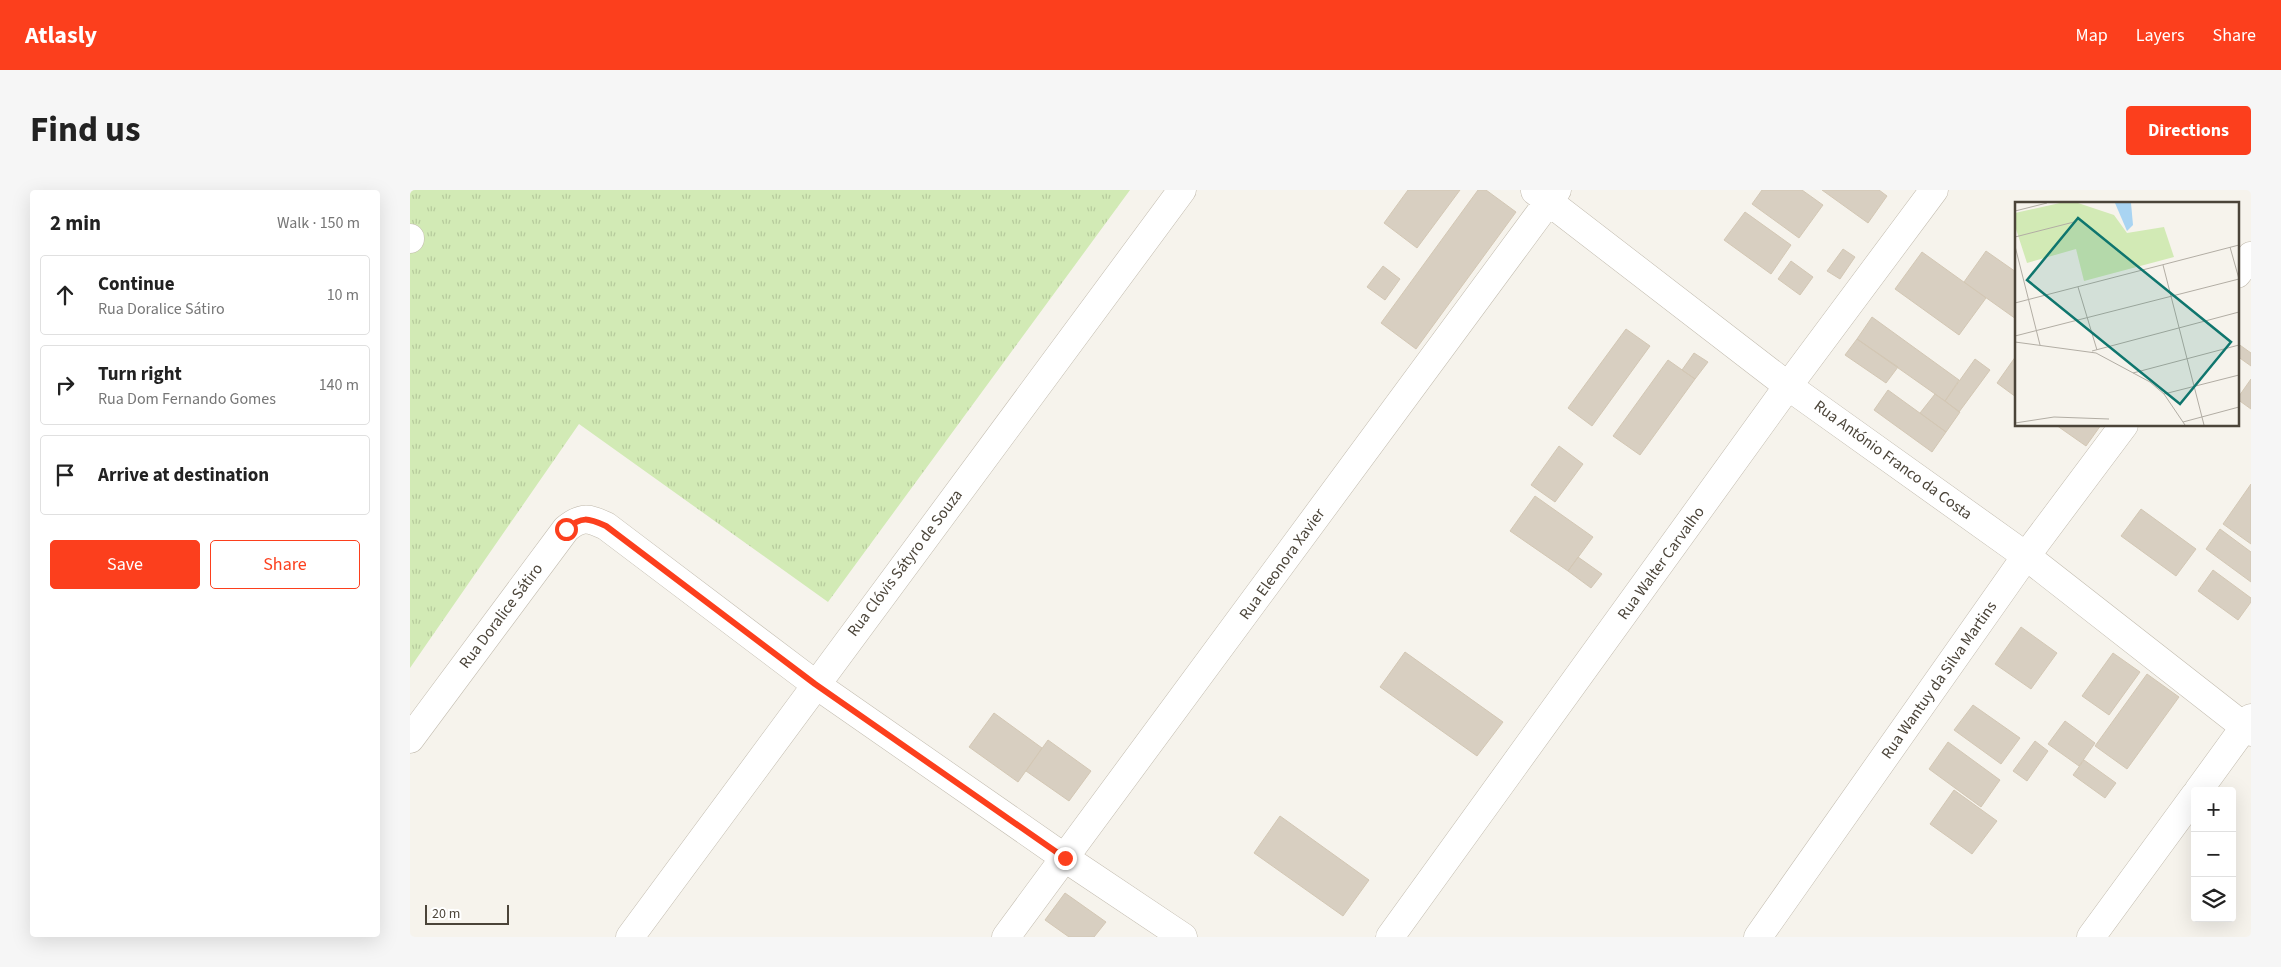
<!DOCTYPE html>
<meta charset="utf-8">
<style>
:root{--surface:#fff;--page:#f6f6f6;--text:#222;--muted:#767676;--line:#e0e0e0;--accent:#fc3f1d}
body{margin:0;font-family:"Source Sans 3",sans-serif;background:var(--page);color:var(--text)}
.controls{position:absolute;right:15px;bottom:15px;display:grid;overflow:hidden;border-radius:5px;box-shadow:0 5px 20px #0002}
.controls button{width:45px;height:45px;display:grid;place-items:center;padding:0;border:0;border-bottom:1px solid var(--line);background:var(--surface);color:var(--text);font:25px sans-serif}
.scale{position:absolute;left:15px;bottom:12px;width:84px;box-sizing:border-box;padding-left:5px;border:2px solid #4b4439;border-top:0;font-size:14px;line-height:18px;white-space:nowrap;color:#4b4439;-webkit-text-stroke:4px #fff;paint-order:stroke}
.stop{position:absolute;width:15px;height:15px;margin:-11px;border:4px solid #fc3f1d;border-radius:50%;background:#fff}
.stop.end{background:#fc3f1d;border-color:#fff;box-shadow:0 1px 5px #0008}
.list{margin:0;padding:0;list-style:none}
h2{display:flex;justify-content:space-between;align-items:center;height:65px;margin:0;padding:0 20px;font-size:21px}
h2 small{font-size:16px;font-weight:400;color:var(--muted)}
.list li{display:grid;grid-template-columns:32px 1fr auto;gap:15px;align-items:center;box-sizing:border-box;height:80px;margin:0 10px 10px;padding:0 10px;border:1px solid var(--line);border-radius:5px}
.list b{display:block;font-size:19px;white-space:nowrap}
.list p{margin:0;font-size:16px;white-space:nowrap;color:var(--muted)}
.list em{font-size:16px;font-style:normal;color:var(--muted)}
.actions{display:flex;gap:10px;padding:15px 20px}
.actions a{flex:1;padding:11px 0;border:1px solid var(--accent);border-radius:5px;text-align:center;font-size:18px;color:var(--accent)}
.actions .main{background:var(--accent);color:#fff}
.icon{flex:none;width:28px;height:28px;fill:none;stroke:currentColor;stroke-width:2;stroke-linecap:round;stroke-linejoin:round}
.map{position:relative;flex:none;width:1841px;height:747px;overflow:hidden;border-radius:5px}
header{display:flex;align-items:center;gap:30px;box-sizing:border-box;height:70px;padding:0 25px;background:var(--accent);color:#fff}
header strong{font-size:24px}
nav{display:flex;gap:28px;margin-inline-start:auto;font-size:18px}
.intro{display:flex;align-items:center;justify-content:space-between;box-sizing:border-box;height:120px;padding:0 30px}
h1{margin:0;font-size:35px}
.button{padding:12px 22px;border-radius:5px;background:var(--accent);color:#fff;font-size:18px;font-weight:700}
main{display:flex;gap:30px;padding:0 30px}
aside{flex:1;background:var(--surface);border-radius:5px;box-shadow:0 5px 20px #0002}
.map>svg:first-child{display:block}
.grass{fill:url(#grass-tufts)}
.building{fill:#d8cfc1;stroke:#d3c7b4}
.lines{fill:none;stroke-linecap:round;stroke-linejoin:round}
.minor-casing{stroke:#c2bbae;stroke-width:29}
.minor{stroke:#fff;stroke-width:28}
.route{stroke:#fc3f1d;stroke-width:6}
.labels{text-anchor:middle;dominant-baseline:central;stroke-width:4;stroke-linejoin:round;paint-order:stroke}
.street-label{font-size:16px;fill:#4b4439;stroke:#fff}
.inset-road{fill:none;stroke:#b2ada4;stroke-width:1}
.view{fill:#0f766e;fill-opacity:0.15;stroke:#0f766e;stroke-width:2.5}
.inset-edge{fill:none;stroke:#4b4439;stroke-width:2.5}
</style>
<header>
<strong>Atlasly</strong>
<nav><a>Map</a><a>Layers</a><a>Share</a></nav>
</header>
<div class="intro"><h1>Find us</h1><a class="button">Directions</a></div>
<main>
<aside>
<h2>2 min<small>Walk · 150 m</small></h2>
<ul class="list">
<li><svg class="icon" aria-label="ahead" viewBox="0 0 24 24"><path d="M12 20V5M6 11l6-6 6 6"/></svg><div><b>Continue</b><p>Rua Doralice Sátiro</p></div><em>10 m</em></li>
<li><svg class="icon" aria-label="right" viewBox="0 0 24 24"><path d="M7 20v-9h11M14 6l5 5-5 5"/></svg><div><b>Turn right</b><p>Rua Dom Fernando Gomes</p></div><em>140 m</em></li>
<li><svg class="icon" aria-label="arrive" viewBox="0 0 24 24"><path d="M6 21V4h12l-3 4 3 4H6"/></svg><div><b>Arrive at destination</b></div></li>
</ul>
<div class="actions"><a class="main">Save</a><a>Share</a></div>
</aside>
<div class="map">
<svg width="1841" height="747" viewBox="0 0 1841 747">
<defs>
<pattern id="grass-tufts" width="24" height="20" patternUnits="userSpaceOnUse" patternTransform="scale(1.25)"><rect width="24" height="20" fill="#d2eab5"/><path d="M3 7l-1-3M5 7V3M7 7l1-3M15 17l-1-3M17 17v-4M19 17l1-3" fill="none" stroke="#b6ca9c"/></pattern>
</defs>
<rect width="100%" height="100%" fill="#f6f3ec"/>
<path class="grass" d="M 0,0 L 720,0 L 418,412 L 169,234 L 0,478 Z"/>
<path class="building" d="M 998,0 L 1050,0 L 1007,58 L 974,33 Z
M 1068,0 L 1076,0 L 1106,22 L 1006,159 L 971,133 Z
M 1352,0 L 1392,0 L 1413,15 L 1389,48 L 1342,14 Z
M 1412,0 L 1469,0 L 1477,6 L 1458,33 Z
M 1335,22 L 1381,55 L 1361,84 L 1314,50 Z
M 1433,59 L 1445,67 L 1430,89 L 1417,81 Z
M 1576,61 L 1606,82 L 1606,129 L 1554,92 Z
M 1512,62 L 1576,108 L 1549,145 L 1485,99 Z
M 1381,71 L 1403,87 L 1390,105 L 1368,89 Z
M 973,76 L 990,89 L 975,110 L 957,97 Z
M 1462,127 L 1549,190 L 1535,211 L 1447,149 Z
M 1216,139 L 1240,156 L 1182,236 L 1158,218 Z
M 1447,149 L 1488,177 L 1476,193 L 1435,165 Z
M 1827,153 L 1841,163 L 1841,176 L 1827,166 Z
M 1284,163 L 1298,172 L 1285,189 L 1272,180 Z
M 1606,166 L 1606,207 L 1587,193 Z
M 1565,169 L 1580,180 L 1549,222 L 1535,211 Z
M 1258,170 L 1285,189 L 1230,265 L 1203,246 Z
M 1841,189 L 1841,219 L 1827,209 Z
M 1478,200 L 1536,242 L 1522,262 L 1464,220 Z
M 1525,204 L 1550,222 L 1536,242 L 1510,223 Z
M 1646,235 L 1691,235 L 1676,256 Z
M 1149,256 L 1173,274 L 1145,312 L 1121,295 Z
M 1841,294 L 1841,354 L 1813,334 Z
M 1125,306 L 1183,347 L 1158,381 L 1100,341 Z
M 1731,319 L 1786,359 L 1766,386 L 1711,346 Z
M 1810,339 L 1841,362 L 1841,392 L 1796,359 Z
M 1168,367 L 1192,384 L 1181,398 L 1158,381 Z
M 1803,380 L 1841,408 L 1841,412 L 1828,430 L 1788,401 Z
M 1611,437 L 1647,463 L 1621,499 L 1585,474 Z
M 995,462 L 1093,532 L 1067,566 L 970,497 Z
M 1703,463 L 1730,482 L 1699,525 L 1672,506 Z
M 1737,484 L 1769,507 L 1717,579 L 1685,556 Z
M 1563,515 L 1610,548 L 1591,574 L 1544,540 Z
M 584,523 L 632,558 L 608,592 L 559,557 Z
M 1655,531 L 1685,553 L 1669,576 L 1638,554 Z
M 638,550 L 681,581 L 659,611 L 616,581 Z
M 1625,551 L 1638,561 L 1617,591 L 1603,581 Z
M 1538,552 L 1590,590 L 1571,617 L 1519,579 Z
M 1674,570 L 1706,593 L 1695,608 L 1663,585 Z
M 1544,600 L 1587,631 L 1562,664 L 1520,634 Z
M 870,626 L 959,690 L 933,726 L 844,663 Z
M 655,703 L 696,732 L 684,747 L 659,747 L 635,730 Z"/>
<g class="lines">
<g class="minor-casing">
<path id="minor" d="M 1125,1 L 1378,196 L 1616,366 L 1841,542
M 0,49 L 0,48
M 1827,84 L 1841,66
M 0,549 L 156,339 C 172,326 178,328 196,336 L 405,494 L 655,668 L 773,747
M 1788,601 L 1841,528
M 220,747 L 772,0
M 596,747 L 1147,0
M 980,747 L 1378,196 L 1524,0
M 1348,747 L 1616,366 L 1714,235
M 1681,747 L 1785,605"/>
</g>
<use href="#minor" class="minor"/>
</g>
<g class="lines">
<path class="route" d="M 156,339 C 172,326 178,328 196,336 L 405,494 L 655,668"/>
</g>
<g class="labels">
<g class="street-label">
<text transform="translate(1483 270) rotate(36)">Rua António Franco da Costa</text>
<text transform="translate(495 373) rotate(-53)">Rua Clóvis Sátyro de Souza</text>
<text transform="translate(1251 373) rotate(-54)">Rua Walter Carvalho</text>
<text transform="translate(872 374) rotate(-54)">Rua Eleonora Xavier</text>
<text transform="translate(91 426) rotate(-53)">Rua Doralice Sátiro</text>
<text transform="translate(1529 490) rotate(-55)">Rua Wantuy da Silva Martins</text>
</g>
</g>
<g transform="translate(1605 12)">
<rect width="224" height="224" fill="#f6f3ec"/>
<path d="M 45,1 L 63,1 L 99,13 L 112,31 L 149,25 L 159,55 L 69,79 L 61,47 L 12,61 L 0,24 L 0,11 Z" fill="#d2eab5"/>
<path d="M 100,1 L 116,1 L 118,23 L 112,29 Z" fill="#a9d4f2"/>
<path class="inset-road" d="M 0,9 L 32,1M 0,35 L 59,20M 0,44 L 25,143M 215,45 L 224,77M 148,63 L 189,223M 63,85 L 82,148M 0,101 L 224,43M 0,134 L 224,77M 0,140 L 81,151 L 135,180 L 149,192 L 170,223M 77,149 L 224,110M 118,171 L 224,143M 149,192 L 224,173M 168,220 L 224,205M 0,221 L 39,215 L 94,217"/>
<path class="view" d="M 63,16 L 216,140 L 165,202 L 12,78 Z"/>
<rect width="224" height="224" class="inset-edge"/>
</g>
</svg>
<div class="controls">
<button>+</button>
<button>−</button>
<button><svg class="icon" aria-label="layers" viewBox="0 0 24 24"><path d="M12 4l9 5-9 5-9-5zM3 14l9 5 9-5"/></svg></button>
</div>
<div class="scale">20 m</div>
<div class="stop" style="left:156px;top:339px"></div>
<div class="stop end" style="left:655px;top:668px"></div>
</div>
</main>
